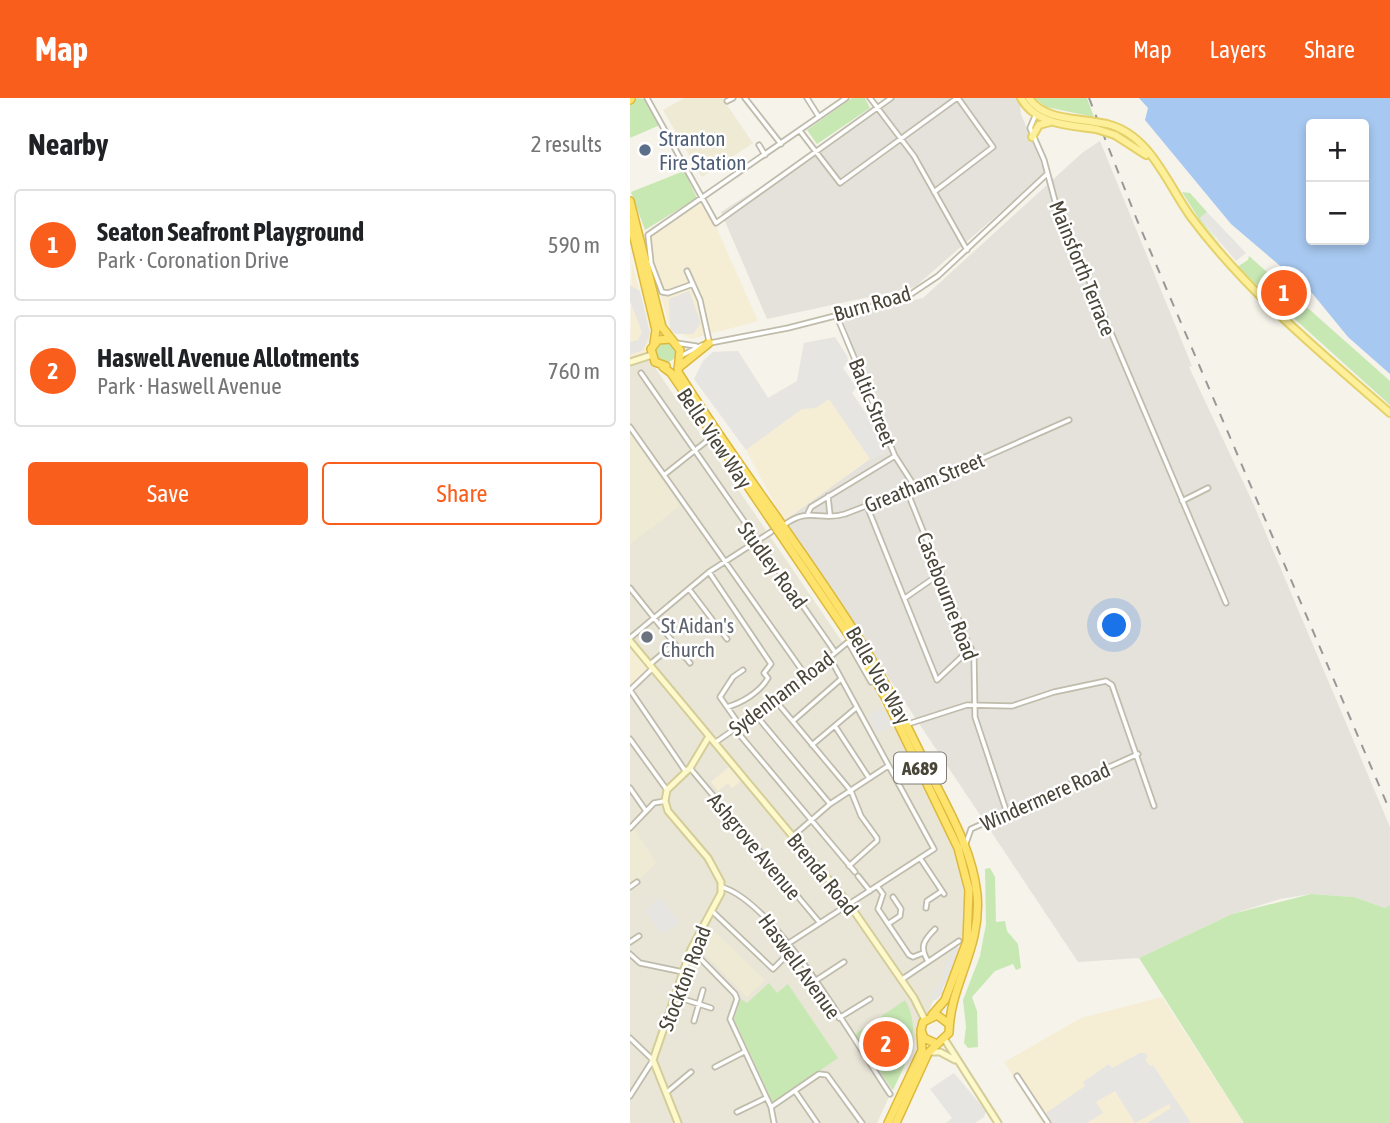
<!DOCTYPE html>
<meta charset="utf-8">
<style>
:root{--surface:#fff;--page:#f6f6f6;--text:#202124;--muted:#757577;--line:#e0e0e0;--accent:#f95e1c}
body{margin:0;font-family:"Asap Condensed",sans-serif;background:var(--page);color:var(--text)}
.controls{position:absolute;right:21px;top:21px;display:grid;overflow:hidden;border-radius:7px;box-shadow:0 4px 10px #0003}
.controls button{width:63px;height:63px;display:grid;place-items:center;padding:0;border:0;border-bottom:2px solid var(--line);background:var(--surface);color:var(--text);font:35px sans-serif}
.you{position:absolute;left:485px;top:528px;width:24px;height:24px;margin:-18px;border:5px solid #fff;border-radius:50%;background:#1a73e8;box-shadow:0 0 0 10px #1a73e833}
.badge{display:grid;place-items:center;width:46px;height:46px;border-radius:50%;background:var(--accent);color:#fff;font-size:23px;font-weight:700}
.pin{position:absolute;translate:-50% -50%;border:4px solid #fff;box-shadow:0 2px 7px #0006}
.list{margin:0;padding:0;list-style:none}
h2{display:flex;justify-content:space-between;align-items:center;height:91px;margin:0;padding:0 28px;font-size:30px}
h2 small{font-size:23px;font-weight:400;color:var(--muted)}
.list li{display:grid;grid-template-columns:46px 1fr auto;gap:21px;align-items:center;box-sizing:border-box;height:112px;margin:0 14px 14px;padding:0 14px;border:2px solid var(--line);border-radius:7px}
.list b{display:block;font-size:26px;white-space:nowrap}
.list p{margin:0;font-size:23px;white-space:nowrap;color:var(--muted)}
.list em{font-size:23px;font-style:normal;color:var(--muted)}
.actions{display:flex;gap:14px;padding:21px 28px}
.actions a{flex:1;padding:16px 0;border:2px solid var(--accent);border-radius:7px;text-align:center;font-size:24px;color:var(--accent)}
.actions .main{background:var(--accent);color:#fff}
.map{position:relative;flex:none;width:760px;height:1025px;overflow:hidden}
header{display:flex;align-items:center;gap:42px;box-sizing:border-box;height:98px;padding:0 35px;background:var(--accent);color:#fff}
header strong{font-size:33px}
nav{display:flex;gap:38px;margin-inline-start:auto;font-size:24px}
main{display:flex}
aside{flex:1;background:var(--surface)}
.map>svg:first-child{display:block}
.residential{fill:#e9e6d8}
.commercial{fill:#f6edd5}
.industrial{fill:#e4e2db}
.education{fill:#eeead4}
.green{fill:#c8e8b3}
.parking{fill:#e6e5e1}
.water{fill:#a7c8f0;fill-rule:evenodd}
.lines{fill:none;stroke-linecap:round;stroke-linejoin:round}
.street-casing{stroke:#c0bcac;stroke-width:7}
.secondary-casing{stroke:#d4cd9a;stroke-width:9}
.primary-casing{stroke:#e4d169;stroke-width:10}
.highway-casing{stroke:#ddb93b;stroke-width:10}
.street{stroke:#fff;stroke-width:3.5}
.secondary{stroke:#fef9ca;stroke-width:5}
.primary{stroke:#fef09a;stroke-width:6}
.highway{stroke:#fde26c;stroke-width:7}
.rail{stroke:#989898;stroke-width:2;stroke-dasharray:9 9;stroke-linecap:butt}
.primary-bridge-casing{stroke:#e4d169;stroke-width:10;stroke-linecap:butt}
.primary-bridge{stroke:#fef09a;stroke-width:6}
.service-dot{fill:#5c6f8a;stroke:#fff;stroke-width:2.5}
.worship-dot{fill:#6b7280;stroke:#fff;stroke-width:2.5}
.labels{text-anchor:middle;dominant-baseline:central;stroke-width:5;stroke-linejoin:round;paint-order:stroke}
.shield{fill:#fff;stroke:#807d74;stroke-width:2}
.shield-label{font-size:19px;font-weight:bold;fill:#494538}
.service-label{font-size:21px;fill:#4e5e75;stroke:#fff;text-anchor:start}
.street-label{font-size:21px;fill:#494538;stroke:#fff}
.worship-label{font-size:21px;fill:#5b616d;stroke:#fff;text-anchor:start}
</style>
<header>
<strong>Map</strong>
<nav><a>Map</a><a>Layers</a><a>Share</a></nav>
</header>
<main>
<aside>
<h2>Nearby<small>2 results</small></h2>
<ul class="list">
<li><span class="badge">1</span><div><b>Seaton Seafront Playground</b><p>Park · Coronation Drive</p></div><em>590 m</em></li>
<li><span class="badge">2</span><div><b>Haswell Avenue Allotments</b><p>Park · Haswell Avenue</p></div><em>760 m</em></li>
</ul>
<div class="actions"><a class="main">Save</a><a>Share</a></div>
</aside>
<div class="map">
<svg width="760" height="1025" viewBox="0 0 760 1025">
<rect width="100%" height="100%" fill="#f5f3ea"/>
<path class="residential" d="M 15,255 L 245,592 L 320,737 L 336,787 L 333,838 L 247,1025 L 0,1025 L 0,261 Z"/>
<path class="commercial" d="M 75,104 L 128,223 L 61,241 L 40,230 L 14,137 Z
M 2,165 L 21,235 L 15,255 L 0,261 Z
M 205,239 L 217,258 L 218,263 L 213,270 L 226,289 L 222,295 L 250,336 L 257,354 L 240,361 L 154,423 L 116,352 L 64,281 L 73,263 L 83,254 L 108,253 L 138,300 L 167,283 L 174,245 Z
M 0,545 L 20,570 L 0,588 Z
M 99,669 L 111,683 L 102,690 L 98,685 L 88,693 L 81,684 Z
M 532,899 L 614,1025 L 412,1025 L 374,964 L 451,920 Z"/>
<path class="industrial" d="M 262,0 L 389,0 L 391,16 L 415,75 L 285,189 L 137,221 L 91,114 L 185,54 Z
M 470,43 L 562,268 L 559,269 L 623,405 L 760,729 L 760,807 L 755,810 L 724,799 L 681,796 L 650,801 L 602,816 L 509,860 L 448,864 L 154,423 L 240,361 L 257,354 L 212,218 L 293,200 L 452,55 Z"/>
<path class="education" d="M 54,0 L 92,0 L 123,45 L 72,79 L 33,12 Z
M 0,335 L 50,408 L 0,446 Z
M 4,730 L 26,765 L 0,790 L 0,733 Z
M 78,827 L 135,882 L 117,899 L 67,848 Z"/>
<path class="green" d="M 7,0 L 14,1 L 30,27 L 0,40 L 0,7 Z
M 222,0 L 235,0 L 240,10 L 187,46 L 177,32 Z
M 405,0 L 457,0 L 464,19 L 416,9 Z
M 54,73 L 67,100 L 15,132 L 1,94 Z
M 552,94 L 560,95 L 577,114 L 570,120 L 592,149 L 569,121 Z
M 619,158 L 760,283 L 760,307 L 607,169 L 618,162 Z
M25 253a11 11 0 1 1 22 0a11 11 0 1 1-22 0Z
M 360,770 L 365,779 L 366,824 L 375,823 L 377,833 L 388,846 L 391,870 L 386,872 L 383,866 L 365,873 L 342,899 L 347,913 L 348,949 L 338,950 L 334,945 L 336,929 L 333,902 L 350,858 L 356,826 L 355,771 Z
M 681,796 L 724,799 L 755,810 L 760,807 L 760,1025 L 614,1025 L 509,860 L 602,816 Z
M 139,885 L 147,895 L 158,886 L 208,960 L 143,1005 L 104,921 L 111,901 L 117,905 Z
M 275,902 C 293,933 277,963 263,992 L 224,937 Z"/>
<path class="parking" d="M 577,114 L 616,155 L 606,163 L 570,120 Z
M 0,187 L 10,193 L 20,236 L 13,252 L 0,257 L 0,244 L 8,242 L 12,234 L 0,203 Z
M 59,193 L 71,225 L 63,236 L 46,236 L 40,232 L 39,201 Z
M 205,239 L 217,258 L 218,263 L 213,270 L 226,289 L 222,295 L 250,336 L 257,354 L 240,361 L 199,301 L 186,310 L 172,311 L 116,352 L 64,281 L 73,263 L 83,254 L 108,253 L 138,300 L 167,283 L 174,245 Z
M 252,610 L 261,626 L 248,637 L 238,618 Z
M 31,799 L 49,825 L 31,836 L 15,812 Z
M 328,849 L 330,853 L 312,892 L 314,894 L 306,902 L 301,902 L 299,900 L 314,880 L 312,871 L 317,867 L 314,865 L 322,859 L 321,853 Z
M 510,955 L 515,955 L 518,959 L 515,961 L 520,968 L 523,967 L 561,1025 L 517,1025 L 541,1010 L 539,1006 L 505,1025 L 485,993 L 466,1004 L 473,1015 L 457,1025 L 422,1025 L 416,1015 L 455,988 L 453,984 L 479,966 L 482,970 Z
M 324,975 L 356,1013 L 354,1019 L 345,1025 L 316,1025 L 322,1020 L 300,991 Z"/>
<path class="water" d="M 509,0 L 760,0 L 760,276 L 718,239 L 682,195 L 601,126 L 515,22 L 518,10 ZM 734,26 L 734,142 L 681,142 L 681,26 Z"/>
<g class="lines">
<g class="street-casing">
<path id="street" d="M 17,0 L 86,125 L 261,0
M 115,0 L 151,46
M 177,0 L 189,19
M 240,0 L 284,58 L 337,152
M 97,3 L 103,0
M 406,16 L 400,30 L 414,62 L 425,103 L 596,505
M 170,33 L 210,85 L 327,0
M 129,47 L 135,57
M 304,94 L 363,49 L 328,0
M 57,173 L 70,202 L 79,243
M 63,186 L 38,195 L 32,194 L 21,165 L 18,137 L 216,0
M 206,216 L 265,358 L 285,389
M 46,245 L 66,248
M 80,245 L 158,230 L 275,200 L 308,178 L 417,76
M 51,258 L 72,247
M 11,275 L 205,554
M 0,329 L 176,578
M 34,377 L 78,342
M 277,393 L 344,560 L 345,619 L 377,715
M 198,398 L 200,417
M 552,403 L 578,390
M 237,408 L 307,582 L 341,550
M 178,415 L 181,409 L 265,358
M 154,427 C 180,408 190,424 215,416 L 301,383 L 439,322
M 79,474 L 141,566 L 134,575 L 138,580 C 130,594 112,605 97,609
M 0,490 L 60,565
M 59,491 L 97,541
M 275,500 L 311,475
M 0,540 L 79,474 L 141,434
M 19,567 L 44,546
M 0,592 L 56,674
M 0,592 L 22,571
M 145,602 L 221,693 L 231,718 L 247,740 L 247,743 L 219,768
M 125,616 L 200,706
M 163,623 L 211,581
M 109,626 L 90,599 L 103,579 L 113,572
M 278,626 L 337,607 L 382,608 L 424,594 L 476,583 L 482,587 L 524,708
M 205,628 L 239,680
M 104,630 L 225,774
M 0,641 L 37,692
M 86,644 L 158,594 L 218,544 L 241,584
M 182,647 L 226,610
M 60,670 L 190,825
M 0,690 L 16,713
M 0,730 L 24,705 L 35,703
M 163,738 L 200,706 L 258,668
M 336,745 L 341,731 L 508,656
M 290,760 L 314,796
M 228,778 L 240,793
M 247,788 L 253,796 L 248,811 L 279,857 L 283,859 L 293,855
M 0,789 L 7,784
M 92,789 C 148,806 225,945 260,996
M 296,810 L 297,803 L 312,793
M 82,813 L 143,871 L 153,861
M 258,826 L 270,818 L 271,811 L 263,799
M 0,844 L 9,838
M 159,845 L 304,751 L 199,558
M 61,851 L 105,896 L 107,901 L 100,921 L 141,1009 L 144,1025
M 0,856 L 10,865 L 53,874
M 298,863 C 289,849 294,842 305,831
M 271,882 L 329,843
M 185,883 L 214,864
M 44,898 L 81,910
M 209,920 L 240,901
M 64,923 L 73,892
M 0,940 L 23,962 L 0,998
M 85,969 L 114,954
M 387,978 L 418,1025
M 165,993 L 187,1025
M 36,995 L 61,974
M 141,1009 L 189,976 L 197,977 L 232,1025
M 107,1014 L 136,1000"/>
</g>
<g class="secondary-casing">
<path id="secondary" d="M 0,264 L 22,257
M 0,543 L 219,806 L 284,900 L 295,922
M 315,942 L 368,1025
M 299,954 L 310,954 L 325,962
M 48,1025 L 23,962 L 61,851 L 91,795 L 91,784 L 78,760 L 38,713 L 35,703 L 37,692 L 60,670 L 78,640"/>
</g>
<g class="primary-casing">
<path id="primary" d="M 391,0 C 406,27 439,27 466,31
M 399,0 C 413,21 442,20 465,24
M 477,26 C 521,37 537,86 561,119 C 616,193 691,255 760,315
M 485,37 L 516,57
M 402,39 L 409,27 L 420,24"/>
</g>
<g class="highway-casing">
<path id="highway" d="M 0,2 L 1,1
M 0,103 L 32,229 L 50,252 L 48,274 C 106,367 175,453 233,547 C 258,588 278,630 299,673 C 319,713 342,751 347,796 C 352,851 320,885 319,935 L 298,955 L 266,1025
M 0,123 L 26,232 L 24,245
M 36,268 L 25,264 L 21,251 L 28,242 L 41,241
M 33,269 L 41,275 L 222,542 L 256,601 L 328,750 L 339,792 L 337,843 L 315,902 L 302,917
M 48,270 L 79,245
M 307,946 L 294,940 L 291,932 L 293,924 L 307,917 L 319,926
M 258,1025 L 292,952 L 291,936"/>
</g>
<use href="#street" class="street"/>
<use href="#secondary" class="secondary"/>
<use href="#primary" class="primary"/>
<use href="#highway" class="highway"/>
<path class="rail" d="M 459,0 L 507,122 L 760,713"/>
<g class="primary-bridge-casing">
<path id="primary-bridge" d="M 465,24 L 477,26
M 466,31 L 485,37"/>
</g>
<use href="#primary-bridge" class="primary-bridge"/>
</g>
<circle class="service-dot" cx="15" cy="52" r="7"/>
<circle class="worship-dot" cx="17" cy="539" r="7"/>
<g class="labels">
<rect class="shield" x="264" y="654.5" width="52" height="31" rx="5"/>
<g class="shield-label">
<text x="290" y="670">A689</text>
</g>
<g class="service-label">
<text x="29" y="40">Stranton<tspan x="29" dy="24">Fire Station</tspan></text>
</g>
<g class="street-label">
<text transform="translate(453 170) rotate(68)">Mainsforth Terrace</text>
<text transform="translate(242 205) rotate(-16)">Burn Road</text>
<text transform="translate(243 304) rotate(68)">Baltic Street</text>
<text transform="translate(85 340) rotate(56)">Belle View Way</text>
<text transform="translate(294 384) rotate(-22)">Greatham Street</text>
<text transform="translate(143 467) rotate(54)">Studley Road</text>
<text transform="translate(318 498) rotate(69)">Casebourne Road</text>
<text transform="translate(249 577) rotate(60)">Belle Vue Way</text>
<text transform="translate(151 595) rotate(-37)">Sydenham Road</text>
<text transform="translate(415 698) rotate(-24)">Windermere Road</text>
<text transform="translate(125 748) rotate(50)">Ashgrove Avenue</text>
<text transform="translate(193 776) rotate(51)">Brenda Road</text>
<text transform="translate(170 868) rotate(54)">Haswell Avenue</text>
<text transform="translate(54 880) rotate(-69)">Stockton Road</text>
</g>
<g class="worship-label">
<text x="31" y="527">St Aidan's<tspan x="31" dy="24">Church</tspan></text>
</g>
</g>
</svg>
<div class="controls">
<button>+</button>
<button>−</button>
</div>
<div class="you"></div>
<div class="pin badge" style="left:654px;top:195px">1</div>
<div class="pin badge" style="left:256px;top:946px">2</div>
</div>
</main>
